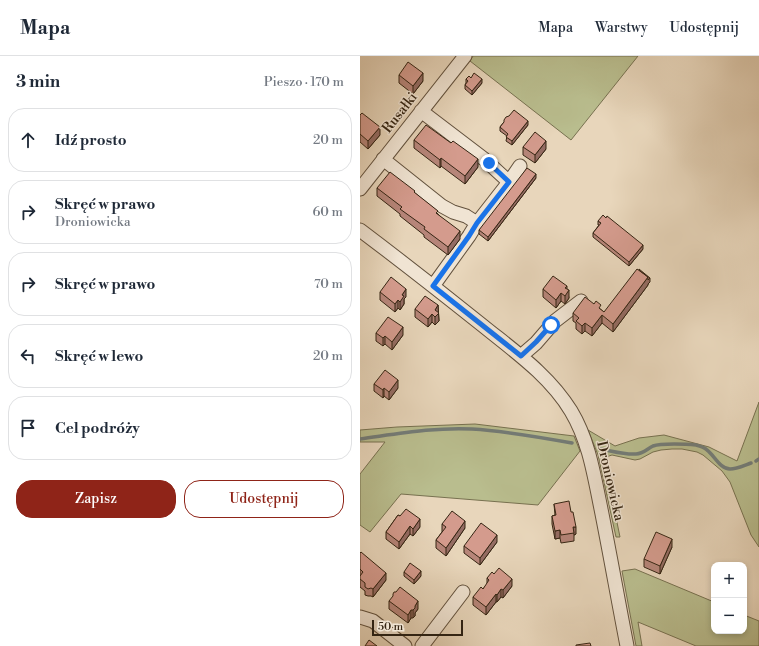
<!DOCTYPE html>
<html lang="pl">
<meta charset="utf-8">
<style>
:root{--surface:#fff;--page:#f2f2f3;--text:#1f2937;--muted:#747a83;--line:#e0e1e3;--accent:#8f2418}
body{margin:0;font-family:"Libre Bodoni",serif;background:var(--page);color:var(--text)}
.controls{position:absolute;right:12px;bottom:12px;display:grid;overflow:hidden;border-radius:8px;box-shadow:0 2px 6px #0003}
.controls button{width:36px;height:36px;display:grid;place-items:center;padding:0;border:0;border-bottom:1px solid var(--line);background:var(--surface);color:var(--text);font:20px sans-serif}
.scale{position:absolute;left:12px;bottom:10px;width:91px;box-sizing:border-box;padding-left:4px;border:2px solid #352513;border-top:0;font-size:11px;line-height:14px;white-space:nowrap;color:#352513;-webkit-text-stroke:3px #f0e4d3;paint-order:stroke}
.stop{position:absolute;width:12px;height:12px;margin:-9px;border:3px solid #1a73e8;border-radius:50%;background:#fff}
.stop.end{background:#1a73e8;border-color:#fff;box-shadow:0 1px 4px #0008}
.list{margin:0;padding:0;list-style:none}
h2{display:flex;justify-content:space-between;align-items:center;height:52px;margin:0;padding:0 16px;font-size:17px}
h2 small{font-size:13px;font-weight:400;color:var(--muted)}
.list li{display:grid;grid-template-columns:26px 1fr auto;gap:12px;align-items:center;box-sizing:border-box;height:64px;margin:0 8px 8px;padding:0 8px;border:1px solid var(--line);border-radius:16px}
.list b{display:block;font-size:15px;white-space:nowrap}
.list p{margin:0;font-size:13px;white-space:nowrap;color:var(--muted)}
.list em{font-size:13px;font-style:normal;color:var(--muted)}
.actions{display:flex;gap:8px;padding:12px 16px}
.actions a{flex:1;padding:9px 0;border:1px solid var(--accent);border-radius:16px;text-align:center;font-size:14px;color:var(--accent)}
.actions .main{background:var(--accent);color:#fff}
.icon{flex:none;width:22px;height:22px;fill:none;stroke:currentColor;stroke-width:2;stroke-linecap:round;stroke-linejoin:round}
.map{position:relative;flex:none;width:399px;height:590px;overflow:hidden}
header{display:flex;align-items:center;gap:24px;box-sizing:border-box;height:56px;padding:0 20px;background:var(--surface);border-bottom:1px solid var(--line)}
header strong{font-size:19px}
nav{display:flex;gap:22px;margin-inline-start:auto;font-size:14px}
main{display:flex}
aside{flex:1;background:var(--surface)}
.map>svg:first-child{display:block}
.green{fill:#b9bd8e;stroke:#777150}
.lines{fill:none;stroke-linecap:round;stroke-linejoin:round}
.stream{stroke:#737c78;stroke-width:3.5}
.minor-casing{stroke:#62513d;stroke-width:15}
.minor{stroke:#f0e4d3;stroke-width:13}
.wall{fill:#b68579;stroke:#352513}
.shaded-wall{fill:#946c63;stroke:#352513}
.building{fill:#d49b8d;stroke:#352513}
.route{stroke:#1a73e8;stroke-width:5}
.labels{text-anchor:middle;dominant-baseline:central;stroke-width:3;stroke-linejoin:round;paint-order:stroke}
.street-label{font-size:14px;fill:#352513;stroke:#f0e4d3}
</style>
<header>
<strong>Mapa</strong>
<nav><a>Mapa</a><a>Warstwy</a><a>Udostępnij</a></nav>
</header>
<main>
<aside>
<h2>3 min<small>Pieszo · 170 m</small></h2>
<ul class="list">
<li><svg class="icon" aria-label="ahead" viewBox="0 0 24 24"><path d="M12 20V5M6 11l6-6 6 6"/></svg><div><b>Idź prosto</b></div><em>20 m</em></li>
<li><svg class="icon" aria-label="right" viewBox="0 0 24 24"><path d="M7 20v-9h11M14 6l5 5-5 5"/></svg><div><b>Skręć w prawo</b><p>Droniowicka</p></div><em>60 m</em></li>
<li><svg class="icon" aria-label="right" viewBox="0 0 24 24"><path d="M7 20v-9h11M14 6l5 5-5 5"/></svg><div><b>Skręć w prawo</b></div><em>70 m</em></li>
<li><svg class="icon" aria-label="left" viewBox="0 0 24 24"><path d="M17 20v-9H6M10 6l-5 5 5 5"/></svg><div><b>Skręć w lewo</b></div><em>20 m</em></li>
<li><svg class="icon" aria-label="arrive" viewBox="0 0 24 24"><path d="M6 21V4h12l-3 4 3 4H6"/></svg><div><b>Cel podróży</b></div></li>
</ul>
<div class="actions"><a class="main">Zapisz</a><a>Udostępnij</a></div>
</aside>
<div class="map">
<svg width="399" height="590" viewBox="0 0 399 590">
<rect width="100%" height="100%" fill="#e8d6bb"/>
<filter id="stains"><feTurbulence type="fractalNoise" baseFrequency=".005" numOctaves="4"/><feColorMatrix values="0 0 0 0 .2 0 0 0 0 .09 0 0 0 0 .02 0 0 0 .5 -.17"/></filter>
<radialGradient id="worn" r=".72"><stop offset=".6" stop-color="#630" stop-opacity="0"/><stop offset="1" stop-color="#630" stop-opacity=".3"/></radialGradient>
<path class="green" d="M 113,0 L 278,0 L 211,84 L 110,5 Z
M 399,346 L 399,491 L 391,479 L 370,426 L 362,415 L 343,399 L 337,396 L 322,393 L 312,393 L 301,394 L 293,396 L 280,403 L 275,404 L 252,399 L 246,401 L 244,403 L 260,481 L 256,481 L 238,399 L 228,374 L 255,390 L 279,382 L 304,379 L 349,391 L 377,405 Z
M 115,368 L 214,380 L 220,395 L 178,449 L 41,438 L 10,476 L 0,469 L 0,418 L 25,386 L 0,386 L 0,374 L 37,371 Z
M 275,513 L 354,546 L 354,575 L 384,575 L 384,559 L 399,565 L 399,590 L 336,590 L 278,566 L 282,590 L 276,590 L 262,515 Z"/>
<g class="lines">
<path class="stream" d="M 0,383 C 37,378 75,371 112,373 C 146,375 179,381 212,387
M 240,393 C 252,395 265,399 276,398 C 283,398 287,393 293,390 C 301,387 327,388 336,389 C 340,390 344,391 347,394 C 354,399 360,413 370,413 C 377,413 385,409 391,407
M 396,405 L 399,403"/>
<g class="minor-casing">
<path id="minor" d="M 61,55 L 124,103 L 149,126 L 117,167 L 109,180 L 73,230
M 23,103 L 82,150 L 93,156 L 106,160 L 117,167
M 149,126 L 160,110
M 0,133 L 105,0
M 0,174 C 41,205 82,237 122,269 C 154,295 189,319 211,355 C 229,385 234,419 241,453 C 250,498 258,544 267,590
M 161,300 L 176,287 L 195,265 L 221,245
M 0,561 L 13,565 L 45,590
M 62,590 L 103,536"/>
</g>
<use href="#minor" class="minor"/>
</g>
<path class="wall" d="M 39,19 L 63,25 L 53,38 L 39,27 Z
M 111,22 L 122,27 L 112,39 L 105,33 L 105,29 L 106,27 L 106,23 Z
M 0,59 L 20,79 L 8,93 L 0,86 Z
M 144,66 L 168,69 L 152,89 L 146,85 L 147,80 L 140,75 L 140,71 Z
M 54,84 L 118,111 L 105,128 L 81,110 L 80,112 L 54,92 Z
M 163,91 L 186,93 L 175,107 L 163,99 Z
M 176,122 L 128,185 L 119,178 L 119,174 Z
M 17,132 L 55,137 L 78,158 L 100,183 L 88,199 L 64,181 L 64,179 L 40,160 L 40,158 L 17,140 Z
M 238,165 L 283,193 L 269,210 L 233,181 L 233,177 L 239,169 L 238,169 Z
M 290,226 L 288,228 L 288,229 L 253,276 L 242,267 L 232,280 L 225,275 L 222,278 L 216,273 L 216,267 L 213,265 L 213,257 L 234,248 L 244,256 Z
M 183,233 L 207,233 L 209,242 L 205,248 L 201,245 L 196,252 L 183,241 Z
M 20,236 L 46,241 L 44,243 L 44,248 L 40,254 L 38,252 L 35,256 L 20,244 Z
M 78,249 L 79,265 L 75,269 L 72,266 L 68,271 L 55,261 L 55,253 Z
M 16,277 L 43,279 L 32,294 L 25,288 L 23,290 L 16,285 Z
M 14,328 L 38,332 L 29,344 L 24,340 L 23,342 L 14,335 Z
M 194,448 L 216,478 L 214,479 L 214,485 L 201,487 L 200,482 L 195,483 L 192,468 L 192,460 L 195,459 Z
M 38,459 L 60,471 L 53,480 L 50,478 L 39,493 L 26,483 L 26,476 Z
M 82,468 L 105,472 L 86,500 L 76,492 L 76,484 L 82,476 Z
M 137,486 L 120,509 L 104,497 L 104,490 Z
M 312,491 L 300,518 L 284,511 L 284,503 Z
M 0,497 L 26,524 L 13,541 L 11,540 L 8,540 L 5,539 L 5,535 L 0,531 Z
M 44,516 L 61,520 L 54,528 L 44,520 Z
M 134,518 L 152,530 L 143,542 L 141,541 L 137,546 L 136,546 L 126,559 L 113,549 L 113,541 L 123,533 L 127,528 L 127,522 Z
M 29,545 L 58,553 L 55,557 L 55,560 L 53,562 L 51,562 L 48,567 L 29,553 Z"/>
<path class="shaded-wall" d="M 63,17 L 63,25 L 53,38 L 53,30 Z
M 122,23 L 122,27 L 112,39 L 112,35 Z
M 168,65 L 168,69 L 152,89 L 152,85 Z
M 20,71 L 20,79 L 8,93 L 8,85 Z
M 186,85 L 186,93 L 175,107 L 175,99 Z
M 81,102 L 81,110 L 80,112 L 80,104 Z
M 118,103 L 118,111 L 105,128 L 105,120 Z
M 176,118 L 176,122 L 128,185 L 128,181 Z
M 100,175 L 100,183 L 88,199 L 88,191 Z
M 283,189 L 283,193 L 269,210 L 269,206 Z
M 288,221 L 290,222 L 290,226 L 288,228 L 288,229 L 253,276 L 253,268 Z
M 207,230 L 207,237 L 209,234 L 209,242 L 205,248 L 205,232 Z
M 46,233 L 46,241 L 44,243 L 44,248 L 40,254 L 40,246 L 42,239 Z
M 201,237 L 201,245 L 196,252 L 196,244 Z
M 38,244 L 38,252 L 35,256 L 35,248 Z
M 78,249 L 79,265 L 75,269 L 75,254 Z
M 72,258 L 72,266 L 68,271 L 68,263 Z
M 242,259 L 242,267 L 232,280 L 232,272 Z
M 225,267 L 225,275 L 222,278 L 222,270 Z
M 43,271 L 43,279 L 32,294 L 32,286 Z
M 25,280 L 25,288 L 23,290 L 23,282 Z
M 38,324 L 38,332 L 29,344 L 29,336 Z
M 24,332 L 24,340 L 23,342 L 23,334 Z
M 60,463 L 60,471 L 53,480 L 53,473 Z
M 105,465 L 105,472 L 86,500 L 86,492 Z
M 50,470 L 50,478 L 39,493 L 39,486 Z
M 213,471 L 216,471 L 216,478 L 214,479 Z
M 200,474 L 200,482 L 195,483 L 195,475 Z
M 137,479 L 137,486 L 120,509 L 120,502 Z
M 312,483 L 312,491 L 300,518 L 300,510 Z
M 61,515 L 61,520 L 54,528 L 54,524 Z
M 26,517 L 26,524 L 13,541 L 13,533 Z
M 152,523 L 152,530 L 143,542 L 143,534 Z
M 141,533 L 141,541 L 137,546 L 137,539 Z
M 136,538 L 136,546 L 126,559 L 126,551 Z
M 58,545 L 58,553 L 55,557 L 55,560 L 53,562 L 53,554 L 55,550 Z
M 51,554 L 51,562 L 48,567 L 48,559 Z"/>
<path class="building" d="M 48,6 L 63,17 L 53,30 L 39,19 Z
M 114,17 L 122,23 L 112,35 L 105,29 L 108,25 L 106,23 L 109,20 L 111,22 Z
M 154,54 L 168,65 L 152,85 L 146,81 L 148,78 L 140,71 L 144,66 L 144,64 L 146,61 L 149,60 Z
M 2,57 L 20,71 L 8,85 L 0,78 L 0,59 Z
M 66,69 L 91,87 L 93,85 L 118,103 L 105,120 L 81,102 L 80,104 L 54,84 Z
M 175,76 L 186,85 L 175,99 L 163,91 Z
M 167,112 L 176,118 L 128,181 L 119,174 Z
M 30,116 L 55,135 L 54,136 L 78,155 L 76,157 L 100,175 L 88,191 L 64,173 L 65,171 L 40,153 L 42,151 L 17,132 Z
M 243,159 L 246,162 L 247,160 L 283,189 L 269,206 L 233,177 L 241,167 L 238,165 Z
M 277,213 L 288,221 L 253,268 L 242,259 L 232,272 L 225,267 L 222,270 L 216,265 L 219,262 L 213,257 L 225,241 L 234,248 L 236,245 L 241,249 L 239,252 L 244,256 Z
M 279,213 L 290,222 L 288,224 L 288,221 L 279,214 Z
M 193,220 L 207,230 L 205,232 L 209,234 L 205,240 L 201,237 L 196,244 L 183,233 Z
M 31,221 L 46,233 L 42,239 L 44,240 L 40,246 L 38,244 L 35,248 L 20,236 Z
M 65,240 L 78,249 L 75,254 L 79,257 L 75,261 L 72,258 L 68,263 L 55,253 Z
M 28,261 L 43,271 L 32,286 L 25,280 L 23,282 L 16,277 Z
M 25,314 L 38,324 L 29,336 L 24,332 L 23,334 L 14,328 Z
M 209,445 L 211,456 L 213,456 L 216,471 L 213,471 L 214,477 L 201,479 L 200,474 L 195,475 L 192,460 L 196,459 L 194,448 Z
M 46,453 L 60,463 L 53,473 L 50,470 L 39,486 L 26,476 L 38,459 L 40,460 Z
M 92,455 L 105,465 L 86,492 L 76,484 L 86,471 L 82,468 Z
M 121,467 L 137,479 L 120,502 L 104,490 Z
M 296,476 L 312,483 L 300,510 L 284,503 Z
M 1,496 L 26,517 L 13,533 L 11,532 L 8,533 L 5,531 L 5,527 L 0,523 L 0,520 L 3,516 L 0,513 L 0,497 Z
M 50,507 L 61,515 L 54,524 L 44,516 Z
M 139,512 L 152,523 L 143,534 L 141,533 L 137,539 L 136,538 L 126,551 L 113,541 L 121,531 L 123,533 L 129,524 L 127,522 L 132,516 L 134,518 Z
M 40,531 L 58,545 L 55,550 L 55,552 L 53,554 L 51,554 L 48,559 L 29,545 L 33,540 L 33,538 L 34,536 L 36,536 Z
M 9,584 L 17,590 L 5,590 Z
M 230,587 L 231,590 L 216,590 L 216,589 Z"/>
<g class="lines">
<path class="route" d="M 129,107 L 149,126 L 117,167 L 109,180 L 73,230 L 161,300 L 176,286 L 191,269"/>
</g>
<g class="labels">
<g class="street-label">
<text transform="translate(40 57) rotate(-52)">Rusałki</text>
<text transform="translate(250 425) rotate(77)">Droniowicka</text>
</g>
</g>
<rect width="100%" height="100%" filter="url(#stains)"/>
<rect width="100%" height="100%" fill="url(#worn)"/>
</svg>
<div class="controls">
<button>+</button>
<button>−</button>
</div>
<div class="scale">50 m</div>
<div class="stop" style="left:191px;top:269px"></div>
<div class="stop end" style="left:129px;top:107px"></div>
</div>
</main>
